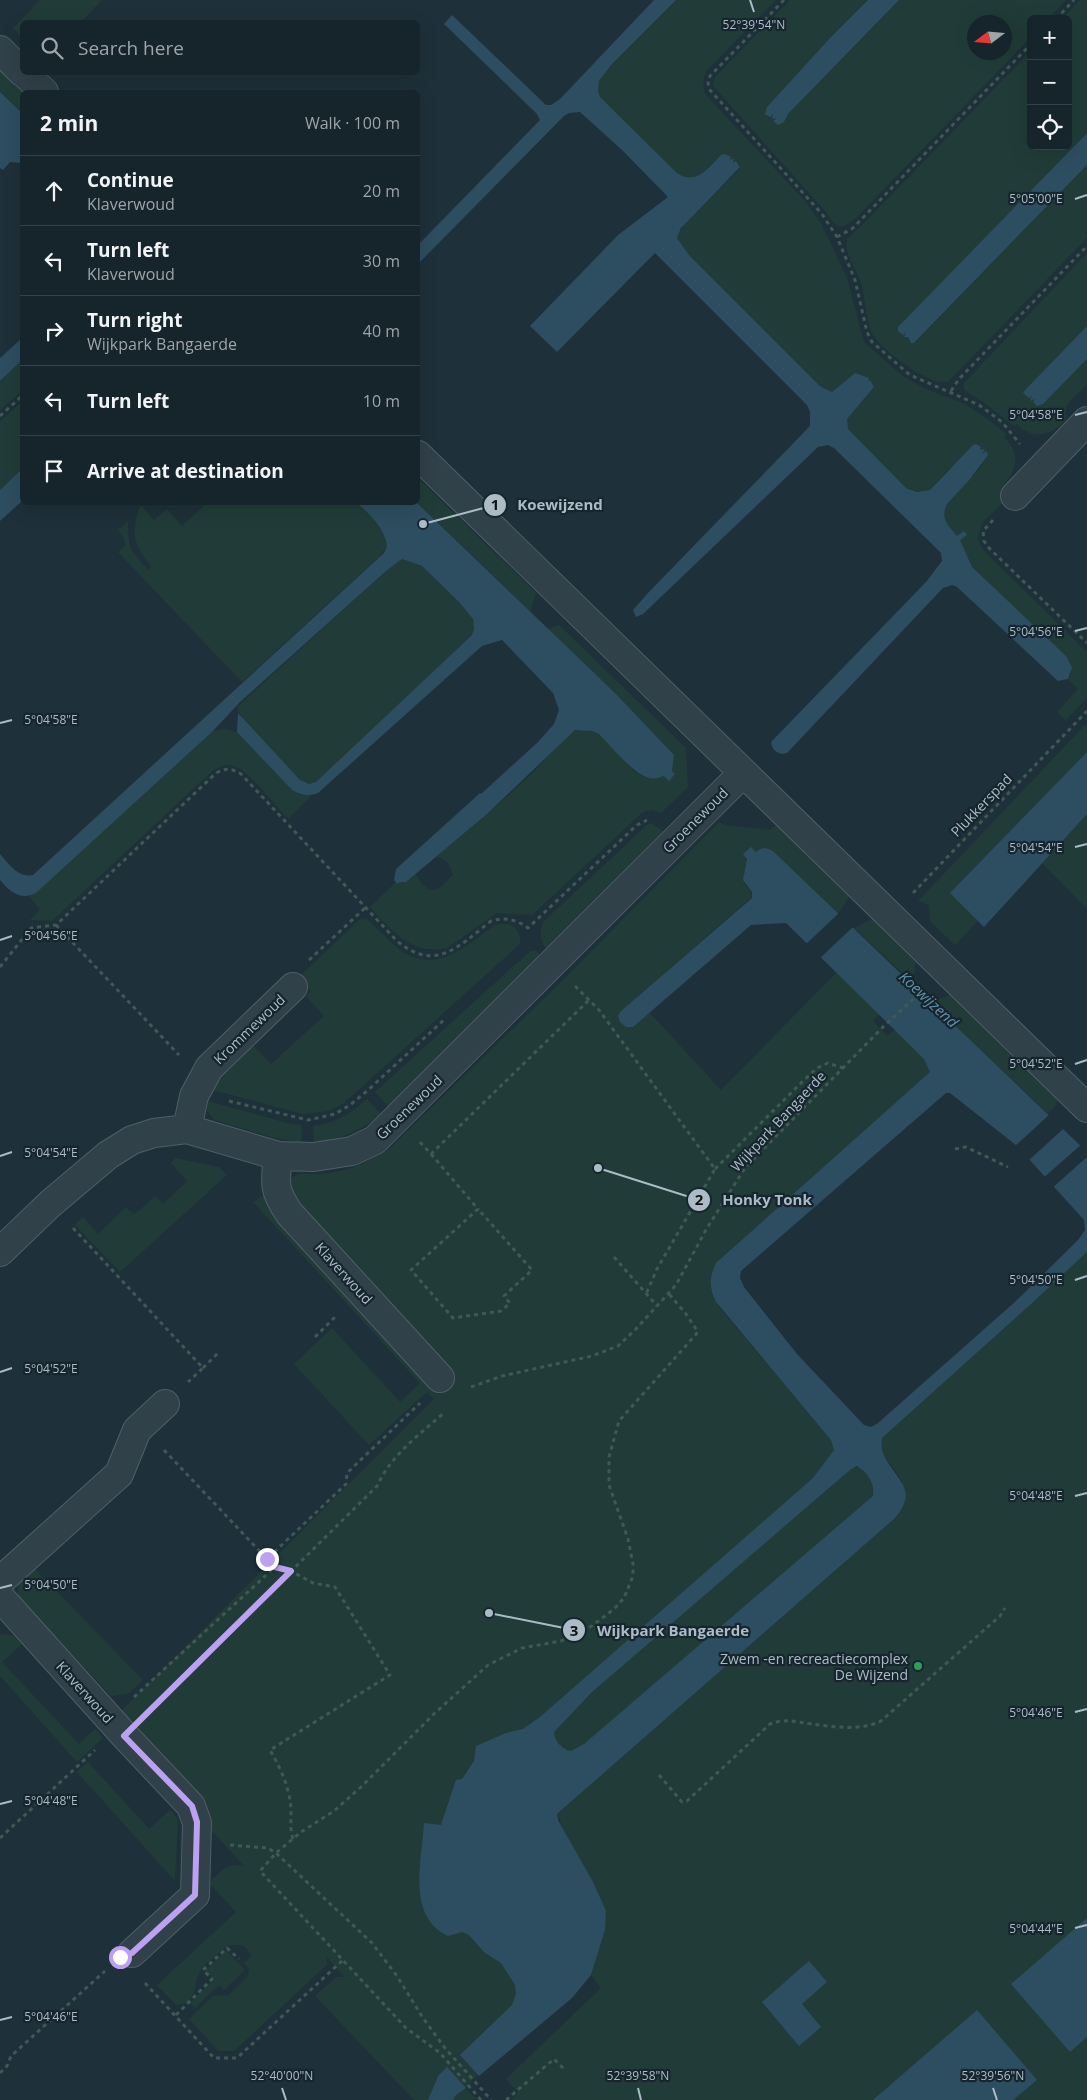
<!DOCTYPE html>
<meta charset="utf-8">
<style>
:root{--surface:#16242b;--page:#1f2c33;--text:#f1f3f6;--muted:#9ea4a9;--line:#354147}
body{margin:0;font-family:"Open Sans",sans-serif;background:var(--page);color:var(--text)}
.controls{position:absolute;right:15px;top:15px;display:grid;overflow:hidden;border-radius:8px;box-shadow:0 5px 20px #0002}
.controls button{width:45px;height:45px;display:grid;place-items:center;padding:0;border:0;border-bottom:1px solid var(--line);background:var(--surface);color:var(--text);font:25px sans-serif}
.compass{position:absolute;left:967px;top:15px;width:45px;height:45px;border-radius:50%;background:var(--surface);box-shadow:0 5px 20px #0002;rotate:254deg}
.stop{position:absolute;width:15px;height:15px;margin:-11px;border:4px solid #bca0f2;border-radius:50%;background:#fff}
.stop.end{background:#bca0f2;border-color:#fff;box-shadow:0 1px 5px #0008}
.list{margin:0;padding:0;list-style:none}
h2{display:flex;justify-content:space-between;align-items:center;height:65px;margin:0;padding:0 20px;font-size:21px}
h2 small{font-size:16px;font-weight:400;color:var(--muted)}
.list li{display:grid;grid-template-columns:32px 1fr auto;gap:15px;align-items:center;box-sizing:border-box;height:70px;padding:0 20px;border-top:1px solid var(--line)}
.list b{display:block;font-size:19px;white-space:nowrap}
.list p{margin:0;font-size:16px;white-space:nowrap;color:var(--muted)}
.list em{font-size:16px;font-style:normal;color:var(--muted)}
.icon{flex:none;width:28px;height:28px;fill:none;stroke:currentColor;stroke-width:2;stroke-linecap:round;stroke-linejoin:round}
.map{position:relative;flex:none;width:1087px;height:2100px;overflow:hidden}
.search{position:absolute;background:var(--surface);box-shadow:0 5px 20px #0002;left:20px;top:20px;width:400px;height:55px;display:flex;align-items:center;gap:12px;box-sizing:border-box;padding:0 18px;border-radius:8px;color:var(--muted);font-size:19px}
.panel{position:absolute;background:var(--surface);box-shadow:0 5px 20px #0002;left:20px;top:90px;width:400px;height:415px;border-radius:8px}
.map>svg:first-child{display:block}
.green{fill:#213c38;fill-rule:evenodd}
.water{fill:#2d4e60;fill-rule:evenodd}
.pier{fill:#1e3039}
.lines{fill:none;stroke-linecap:round;stroke-linejoin:round}
.minor-casing{stroke:#4f5f68;stroke-width:30}
.path{stroke:#3f5955;stroke-width:3;stroke-dasharray:4 4;stroke-linecap:butt}
.minor{stroke:#314149;stroke-width:28}
.route{stroke:#bca0f2;stroke-width:6}
.ticks{fill:none;stroke:#abbcc7;stroke-width:2}
.leisure-dot{fill:#2e9e5b;stroke:#17262e;stroke-width:2}
.labels{text-anchor:middle;dominant-baseline:central;stroke-width:4.5;stroke-linejoin:round;paint-order:stroke}
.street-label{font-size:14px;fill:#abbcc7;stroke:#17262e}
.poi-label{font-size:14px;fill:#abbcc7;stroke:#17262e;text-anchor:end}
.water-label{font-size:15px;font-style:italic;fill:#6091aa;stroke:#17262e}
.ticks-label{font-size:12px;text-anchor:middle;fill:#abbcc7;stroke:#17262e;stroke-width:4.5;stroke-linejoin:round;paint-order:stroke}
.leader{fill:none;stroke:#abbcc7;stroke-width:2}
.callout-dot{fill:#abbcc7;stroke:#17262e;stroke-width:2}
.mark-label{font-size:15px;text-anchor:middle;font-weight:bold;fill:#111}
.callout-label{font-size:15px;text-anchor:middle;font-weight:bold;fill:#abbcc7;stroke:#17262e;stroke-width:4.5;stroke-linejoin:round;paint-order:stroke}
</style>
<div class="map">
<svg width="1087" height="2100" viewBox="0 0 1087 2100">
<rect width="100%" height="100%" fill="#1e3039"/>
<path class="green" d="M 40,0 L 102,0 L 81,22 L 22,22 L 22,37 L 13,28 Z
M 676,0 L 776,0 L 706,71 C 703,81 702,85 706,95 L 805,201 L 822,225 L 847,278 L 864,342 L 904,377 L 926,389 L 965,404 L 992,422 L 1006,434 L 1004,437 C 1023,456 1016,472 1000,489 L 1008,497 L 983,522 L 977,538 L 983,550 L 1087,652 L 1087,698 L 1066,720 L 1057,712 L 1078,689 L 1068,679 L 1071,674 L 1070,662 L 972,567 L 960,540 L 967,535 L 957,536 C 947,525 940,518 947,504 L 982,465 L 983,454 L 979,450 L 981,448 L 949,469 L 930,490 L 917,492 L 906,488 L 847,429 L 847,419 L 874,387 L 870,380 L 867,382 L 855,373 L 832,392 L 821,387 L 689,255 L 677,238 C 687,212 720,189 740,169 L 740,165 L 736,161 L 733,164 L 733,158 L 730,161 L 721,155 C 707,168 697,186 677,173 L 600,97 L 598,91 L 599,81 L 612,64 Z
M 790,0 L 868,0 L 830,38 L 767,107 L 776,117 L 784,122 L 788,114 L 899,0 L 1066,0 L 1048,19 L 1031,19 L 1031,37 L 857,217 C 840,231 838,230 826,212 L 713,86 L 715,77 ZM 974,22 L 1004,22 L 1004,52 L 974,52 Z
M 1080,0 L 1087,0 L 1087,133 L 897,329 L 906,333 L 904,336 L 909,336 L 908,339 L 915,343 L 1087,165 L 1087,238 L 949,381 C 933,389 885,352 875,338 C 867,328 865,300 862,286 C 858,272 843,253 847,239 L 863,224 L 1031,51 L 1031,146 L 1068,146 L 1068,19 L 1062,19 Z
M 0,70 L 23,92 L 22,113 L 0,92 Z
M 1087,253 L 1087,326 L 1026,389 L 1035,398 L 1033,402 L 1037,406 L 1043,404 L 1087,359 L 1087,384 L 1066,406 L 1066,420 C 1052,435 1033,441 1017,424 L 1014,426 L 983,402 L 964,390 L 964,383 Z
M 22,360 L 22,391 L 0,410 L 0,381 Z
M 22,402 L 22,469 L 0,490 L 0,421 Z
M 418,478 L 536,593 L 530,611 L 417,503 Z
M 207,503 L 356,503 C 370,515 384,527 387,546 L 378,558 L 242,682 L 118,552 L 125,546 L 125,540 L 118,530 L 128,521 C 128,549 130,549 148,570 L 151,567 C 140,551 131,540 136,520 C 137,514 137,509 142,506 L 154,520 L 167,509 L 182,526 Z
M 402,559 L 422,566 L 459,602 L 473,619 L 474,629 L 472,635 L 318,781 L 312,784 L 304,783 C 291,772 239,721 237,707 L 386,571 Z
M 559,625 L 686,748 L 688,787 L 661,813 L 651,810 L 643,812 L 532,915 L 497,913 L 449,947 C 415,958 391,931 370,907 L 396,882 L 397,884 L 400,882 L 406,882 L 416,874 L 421,883 L 430,890 L 438,889 L 453,875 C 450,865 447,859 436,857 C 472,827 509,797 542,763 C 550,754 567,731 578,730 C 609,725 620,768 645,777 C 655,780 665,776 675,773 L 672,771 L 674,755 L 616,694 L 547,629 Z
M 1087,723 L 1087,752 L 951,893 L 978,921 L 955,945 L 930,921 L 929,905 L 918,901 Z
M 225,729 L 237,732 L 242,736 L 292,790 L 299,794 L 311,796 L 288,819 C 277,807 247,769 234,766 C 224,763 216,768 209,774 L 52,921 L 30,920 L 40,910 L 29,896 L 36,893 L 213,731 Z
M 1087,814 L 1087,909 L 1042,863 Z
M 719,822 L 724,825 L 770,830 L 776,825 L 849,897 L 838,914 L 774,852 L 747,859 C 746,867 742,876 745,883 C 747,889 752,891 752,897 L 635,999 L 647,1015 L 650,1013 L 721,1090 L 837,972 L 879,1014 L 873,1021 L 887,1036 L 895,1029 C 906,1041 928,1055 930,1072 L 925,1078 L 717,1263 C 707,1283 711,1287 719,1307 L 832,1440 L 834,1447 L 851,1468 L 860,1467 C 865,1473 873,1479 874,1487 C 876,1499 872,1494 881,1505 L 536,1808 L 577,1946 L 492,2061 L 465,2088 L 477,2100 L 453,2100 L 454,2097 L 437,2078 L 428,2100 L 414,2100 L 315,1996 L 336,1977 L 344,1977 L 327,1957 L 327,1965 L 234,2051 L 218,2051 L 189,2019 L 213,1996 L 229,1995 L 248,1976 L 249,1969 L 244,1963 L 252,1955 L 243,1945 L 228,1945 C 221,1952 203,1965 199,1973 C 194,1984 197,1994 187,2003 L 176,2005 L 157,1985 L 236,1912 L 211,1885 L 211,1880 C 225,1868 226,1863 244,1866 L 111,1721 L 434,1399 L 427,1392 L 369,1445 L 294,1364 L 332,1328 L 400,1402 L 420,1383 L 253,1202 L 298,1174 L 322,1174 L 345,1170 L 360,1165 L 388,1150 L 564,979 Z
M 652,823 L 664,832 L 548,951 C 540,941 539,933 543,922 L 648,824 Z
M 366,919 C 377,927 385,937 395,946 C 434,978 463,948 495,925 C 511,921 521,927 520,944 L 344,1103 L 329,1111 L 303,1114 L 213,1090 L 222,1073 L 253,1045 L 271,1064 L 324,1016 L 306,996 L 311,991 L 298,978 L 359,920 Z
M 872,919 L 916,963 L 911,981 L 854,928 Z
M 530,951 L 536,951 L 542,956 L 389,1107 L 375,1092 Z
M 950,995 L 1057,1100 L 1055,1106 L 1048,1114 L 930,1002 Z
M 367,1099 L 381,1114 C 362,1131 339,1139 314,1143 L 313,1126 C 336,1123 350,1114 367,1099 Z
M 208,1101 L 287,1123 L 302,1125 L 301,1143 L 271,1137 L 214,1120 L 207,1111 Z
M 175,1158 L 219,1167 L 227,1175 L 120,1272 L 75,1225 L 83,1217 L 98,1234 L 126,1207 L 134,1215 L 155,1196 L 163,1204 L 187,1181 L 171,1163 Z
M 1087,1252 L 1087,2100 L 511,2100 L 518,2093 L 506,2079 L 601,1988 L 591,1975 L 605,1930 L 557,1814 L 894,1519 L 902,1481 L 882,1452 L 882,1438 L 1030,1305 Z
M 35,1569 L 143,1680 L 128,1694 L 111,1696 L 18,1597 L 19,1582 Z
M 0,1634 L 13,1635 L 22,1644 L 2,1662 L 79,1744 L 95,1729 L 103,1738 L 77,1762 L 0,1676 Z
M 88,1762 L 149,1829 L 170,1810 L 178,1819 L 175,1881 L 77,1772 Z
M 226,1950 L 245,1970 L 224,1990 L 219,1985 L 195,2008 L 190,2003 L 213,1980 L 205,1971 Z"/>
<path class="water" d="M 654,0 L 676,0 L 612,64 L 599,81 L 598,91 L 600,97 L 677,173 C 696,186 708,168 721,155 L 725,154 L 731,157 L 730,160 L 734,158 L 733,163 L 736,161 L 740,167 L 681,228 L 677,238 L 689,255 L 821,387 L 832,392 L 855,373 L 869,378 L 868,381 L 870,380 L 874,387 L 847,419 L 848,429 L 906,488 L 917,492 L 930,490 L 973,445 L 976,444 L 981,447 L 980,450 L 985,449 L 982,454 L 986,451 L 988,455 L 970,479 L 947,504 C 940,519 948,525 957,536 L 964,531 L 967,535 L 960,540 L 972,567 L 1067,657 L 1072,668 L 1068,679 L 1058,681 L 957,587 L 952,585 L 943,588 L 787,753 C 778,756 772,750 771,742 L 926,582 L 942,561 L 941,553 L 834,448 L 828,445 L 818,447 L 643,614 L 636,617 L 633,610 L 647,594 L 810,426 L 810,412 L 807,405 L 655,253 L 557,352 L 530,326 L 618,235 L 668,197 L 622,150 L 580,112 L 569,113 L 564,116 L 418,264 L 418,245 L 540,120 L 537,114 L 444,24 L 452,15 L 546,105 L 551,105 L 560,99 Z
M 868,0 L 899,0 L 788,114 L 784,122 L 778,125 L 773,121 L 777,118 L 772,119 L 773,114 L 770,117 L 765,114 L 767,107 L 830,38 Z
M 0,92 L 22,113 L 22,163 L 10,162 L 3,170 L 0,168 Z
M 1087,133 L 1087,165 L 914,343 L 911,343 L 908,337 L 904,337 L 906,332 L 903,335 L 898,331 L 898,327 Z
M 1087,326 L 1087,359 L 1043,404 L 1037,406 L 1033,402 L 1035,399 L 1030,401 L 1032,395 L 1029,398 L 1023,393 L 1026,389 Z
M 22,338 L 22,360 L 0,381 L 0,358 Z
M 22,469 L 22,501 L 0,521 L 0,490 Z
M 357,503 L 417,503 L 616,694 L 674,755 L 672,771 L 675,774 L 669,781 L 664,776 C 659,778 654,779 649,778 C 633,774 611,746 599,734 L 592,731 L 575,730 L 487,814 L 406,882 L 400,882 L 397,884 L 394,880 L 396,869 L 480,793 L 481,794 L 538,742 L 554,724 L 559,710 L 553,693 L 502,640 L 482,646 L 318,793 C 308,797 301,795 292,790 L 237,732 L 238,713 L 300,780 L 309,784 L 316,782 L 472,635 L 474,629 L 473,619 L 459,602 L 422,566 L 402,559 L 386,571 L 240,702 L 213,731 L 36,893 C 21,901 10,892 0,880 L 0,854 C 9,864 18,878 33,875 L 384,553 L 387,546 C 384,527 370,515 357,503 Z
M 1087,752 L 1087,814 L 984,927 L 950,893 Z
M 751,847 L 756,852 C 762,847 767,847 774,852 L 1087,1152 L 1087,1252 L 1030,1305 L 882,1438 C 882,1442 881,1449 883,1453 C 894,1479 921,1489 894,1519 L 557,1814 L 558,1820 L 593,1882 L 606,1911 L 605,1930 L 591,1975 L 572,1998 L 479,2076 L 460,2055 L 512,2005 L 516,1994 L 515,1985 L 501,1963 L 484,1952 L 469,1935 L 462,1932 L 448,1936 C 406,1916 422,1861 424,1823 L 441,1825 L 456,1780 L 462,1779 L 474,1761 L 476,1746 L 506,1733 L 523,1729 L 540,1717 L 813,1478 L 834,1450 L 831,1440 L 716,1302 C 709,1287 709,1278 716,1263 L 930,1072 L 924,1059 L 786,923 L 751,925 L 633,1027 L 626,1027 L 620,1022 L 618,1016 L 621,1011 L 752,898 L 752,892 L 743,880 L 747,859 L 743,854 ZM 946,1093 L 950,1093 L 1017,1146 L 1084,1220 L 1085,1230 L 1078,1240 L 1016,1301 L 878,1423 L 871,1427 L 864,1425 L 797,1354 L 744,1287 L 740,1278 L 741,1271 ZM 857,1466 C 868,1473 875,1483 873,1496 L 584,1744 L 571,1751 C 562,1750 554,1740 554,1732 L 592,1692 L 851,1469 Z
M 1087,1918 L 1087,2037 L 1070,2052 L 1011,1984 Z
M 809,1961 L 827,1982 L 802,2004 L 821,2027 L 799,2046 L 762,2002 Z
M 977,2010 L 1037,2080 L 1013,2100 L 873,2100 Z
M 447,2067 L 466,2088 L 456,2095 L 453,2100 L 428,2100 L 438,2076 Z"/>
<path class="pier" d="M 840,912 L 854,926 L 819,959 L 805,945 Z
M 1050,1114 L 1063,1129 L 1027,1162 L 1014,1147 Z
M 1082,1144 L 1087,1149 L 1087,1157 L 1051,1189 L 1042,1179 Z"/>
<g class="lines">
<g class="minor-casing">
<path id="minor" d="M 0,50 L 22,72
M 23,72 L 44,92
M 418,455 L 1087,1108
M 1015,496 L 1087,421
M 187,1129 L 194,1096 L 209,1068 L 293,987
M 278,1156 C 275,1184 273,1189 289,1213 L 440,1378
M 0,1252 L 50,1204 L 108,1155 L 132,1140 L 154,1133 L 187,1129 L 278,1156 L 314,1157 L 352,1151 L 375,1140 L 743,773
M 0,1581 L 119,1474 L 137,1430 L 165,1404
M 0,1597 L 125,1736 L 191,1806 L 197,1823 L 195,1895 L 132,1953"/>
</g>
<path class="path" d="M 784,0 L 710,76 L 708,82 L 709,89 L 822,214 L 837,237 L 855,280 L 867,332 L 872,342 L 910,375 L 979,405 L 1002,422 L 1020,444
M 1056,19 L 1074,0
M 837,237 L 853,228 L 1031,44
M 951,391 L 959,379 L 1087,246
M 0,416 L 22,396
M 993,520 L 983,531 L 984,541 L 989,548 L 1087,643
M 913,893 L 1087,711
M 56,925 L 179,1055
M 309,960 L 365,908
M 0,967 L 31,928 L 56,925 L 216,773 C 226,768 231,768 241,774 L 396,940 C 435,974 459,946 491,921 C 504,917 516,919 528,928 L 637,825 L 647,820
M 575,986 L 599,1010 L 715,1169 L 657,1269 L 646,1294
M 229,1101 L 308,1120 L 335,1114 L 350,1105 L 367,1091 L 446,1018
M 420,1142 L 431,1154 L 589,1000
M 955,1149 L 966,1147 L 1008,1167
M 431,1154 L 478,1209 L 411,1270 L 453,1318 L 501,1311 L 510,1303 L 504,1296 L 532,1270 L 478,1209
M 715,1169 L 803,1081 L 817,1068 L 828,1063 L 843,1068
M 73,1228 L 203,1368 L 188,1382
M 614,1257 L 657,1306
M 315,1337 L 337,1315
M 203,1368 L 218,1353
M 471,1387 L 502,1376 L 592,1356 L 618,1346 L 636,1329 L 676,1285 L 707,1228 L 745,1168 L 884,1026 L 921,992
M 164,1450 L 267,1559
M 134,1697 L 275,1567
M 148,1713 L 377,1486 C 392,1454 419,1435 445,1412
M 659,1775 L 682,1802 L 687,1801 L 770,1724 C 787,1718 795,1722 812,1724 C 833,1727 861,1731 881,1721 L 1000,1616 L 1005,1608
M 0,1838 L 95,1750
M 293,1839 C 290,1829 291,1823 291,1813 C 291,1790 281,1769 270,1750 L 390,1675 L 335,1587 L 313,1583 L 291,1571 L 275,1567 L 267,1559 L 346,1484 L 347,1473 L 420,1403
M 230,1845 L 268,1848 L 276,1853 L 372,1943 L 397,1976 L 423,2018 L 445,2048 L 491,2100
M 145,1983 L 214,2058 L 237,2058 L 343,1960
M 176,2015 L 212,1979 L 203,1970 L 227,1948 L 239,1959
M 0,2073 L 7,2066 L 11,2056 L 105,1971
M 481,2100 L 440,2053 L 406,2028 L 260,1871 L 276,1853 L 301,1832 L 334,1811 L 361,1787 L 435,1713 L 488,1665 L 522,1648 L 561,1641 L 592,1626 L 614,1609 L 624,1598 L 633,1576 L 633,1564 L 628,1539 L 609,1485 L 609,1457 L 619,1421 L 698,1332 L 686,1314 L 669,1294
M 506,2100 L 554,2059 L 564,2069"/>
<use href="#minor" class="minor"/>
</g>
<g class="lines">
<path class="route" d="M 120,1957 L 132,1953 L 195,1895 L 197,1822 L 192,1806 L 124,1736 L 291,1571 L 275,1567 L 267,1559"/>
</g>
<path class="ticks" d="M 750,0 L 754,12M 1075,199 L 1087,195M 1075,415 L 1087,412M 1075,631 L 1087,628M 0,723 L 12,720M 1075,847 L 1087,844M 0,940 L 12,936M 1075,1064 L 1087,1060M 0,1156 L 12,1152M 1075,1280 L 1087,1276M 0,1372 L 12,1368M 1075,1496 L 1087,1493M 0,1588 L 12,1585M 1075,1712 L 1087,1709M 0,1804 L 12,1801M 1075,1928 L 1087,1925M 0,2020 L 12,2017M 282,2088 L 286,2100M 638,2088 L 641,2100M 993,2088 L 997,2100"/>
<circle class="leisure-dot" cx="918" cy="1666" r="5"/>
<g class="labels">
<g class="street-label">
<text transform="translate(981 805) rotate(-46)">Plukkerspad</text>
<text transform="translate(695 820) rotate(-45)">Groenewoud</text>
<text transform="translate(249 1029) rotate(-44)">Krommewoud</text>
<text transform="translate(409 1107) rotate(-44)">Groenewoud</text>
<text transform="translate(778 1121) rotate(-47)">Wijkpark Bangaerde</text>
<text transform="translate(344 1273) rotate(48)">Klaverwoud</text>
<text transform="translate(85 1692) rotate(48)">Klaverwoud</text>
</g>
<g class="poi-label">
<text x="908" y="1658">Zwem -en recreactiecomplex<tspan x="908" dy="16">De Wijzend</tspan></text>
</g>
<g class="water-label">
<text transform="translate(929 999) rotate(43)">Koewijzend</text>
</g>
</g>
<g class="ticks-label">
<text x="754" y="29">52°39'54"N</text>
<text x="1036" y="203">5°05'00"E</text>
<text x="1036" y="419">5°04'58"E</text>
<text x="1036" y="636">5°04'56"E</text>
<text x="51" y="724">5°04'58"E</text>
<text x="1036" y="852">5°04'54"E</text>
<text x="51" y="940">5°04'56"E</text>
<text x="1036" y="1068">5°04'52"E</text>
<text x="51" y="1157">5°04'54"E</text>
<text x="1036" y="1284">5°04'50"E</text>
<text x="51" y="1373">5°04'52"E</text>
<text x="1036" y="1500">5°04'48"E</text>
<text x="51" y="1589">5°04'50"E</text>
<text x="1036" y="1717">5°04'46"E</text>
<text x="51" y="1805">5°04'48"E</text>
<text x="1036" y="1933">5°04'44"E</text>
<text x="51" y="2021">5°04'46"E</text>
<text x="282" y="2080">52°40'00"N</text>
<text x="638" y="2080">52°39'58"N</text>
<text x="993" y="2080">52°39'56"N</text>
</g>
<path class="leader" d="M423 524L495 505M598 1168L699 1200M489 1613L574 1630"/>
<g class="callout-dot">
<circle cx="423" cy="524" r="5"/>
<circle cx="598" cy="1168" r="5"/>
<circle cx="489" cy="1613" r="5"/>
<circle cx="495" cy="505" r="12"/>
<circle cx="699" cy="1200" r="12"/>
<circle cx="574" cy="1630" r="12"/>
</g>
<g class="mark-label">
<text x="495" y="510">1</text>
<text x="699" y="1205">2</text>
<text x="574" y="1636">3</text>
</g>
<g class="callout-label">
<text x="560" y="510">Koewijzend</text>
<text x="767" y="1205">Honky Tonk</text>
<text x="673" y="1636">Wijkpark Bangaerde</text>
</g>
</svg>
<div class="controls">
<button>+</button>
<button>−</button>
<button><svg class="icon" aria-label="locate" viewBox="0 0 24 24"><circle cx="12" cy="12" r="6"/><path d="M12 2v4M12 18v4M2 12h4M18 12h4"/></svg></button>
</div>
<svg class="compass" viewBox="-18 -18 36 36"><path d="M0-13l5 13h-10z" fill="#e53935"/><path d="M0 13l5-13h-10z" fill="#9ea4a9"/></svg>
<div class="stop" style="left:120px;top:1957px"></div>
<div class="stop end" style="left:267px;top:1559px"></div>
<div class="search"><svg class="icon" aria-label="search" viewBox="0 0 24 24"><circle cx="10" cy="10" r="6"/><path d="M15 15l6 6"/></svg>Search here</div>
<section class="panel">
<h2>2 min<small>Walk · 100 m</small></h2>
<ul class="list">
<li><svg class="icon" aria-label="ahead" viewBox="0 0 24 24"><path d="M12 20V5M6 11l6-6 6 6"/></svg><div><b>Continue</b><p>Klaverwoud</p></div><em>20 m</em></li>
<li><svg class="icon" aria-label="left" viewBox="0 0 24 24"><path d="M17 20v-9H6M10 6l-5 5 5 5"/></svg><div><b>Turn left</b><p>Klaverwoud</p></div><em>30 m</em></li>
<li><svg class="icon" aria-label="right" viewBox="0 0 24 24"><path d="M7 20v-9h11M14 6l5 5-5 5"/></svg><div><b>Turn right</b><p>Wijkpark Bangaerde</p></div><em>40 m</em></li>
<li><svg class="icon" aria-label="left" viewBox="0 0 24 24"><path d="M17 20v-9H6M10 6l-5 5 5 5"/></svg><div><b>Turn left</b></div><em>10 m</em></li>
<li><svg class="icon" aria-label="arrive" viewBox="0 0 24 24"><path d="M6 21V4h12l-3 4 3 4H6"/></svg><div><b>Arrive at destination</b></div></li>
</ul>
</section>
</div>
